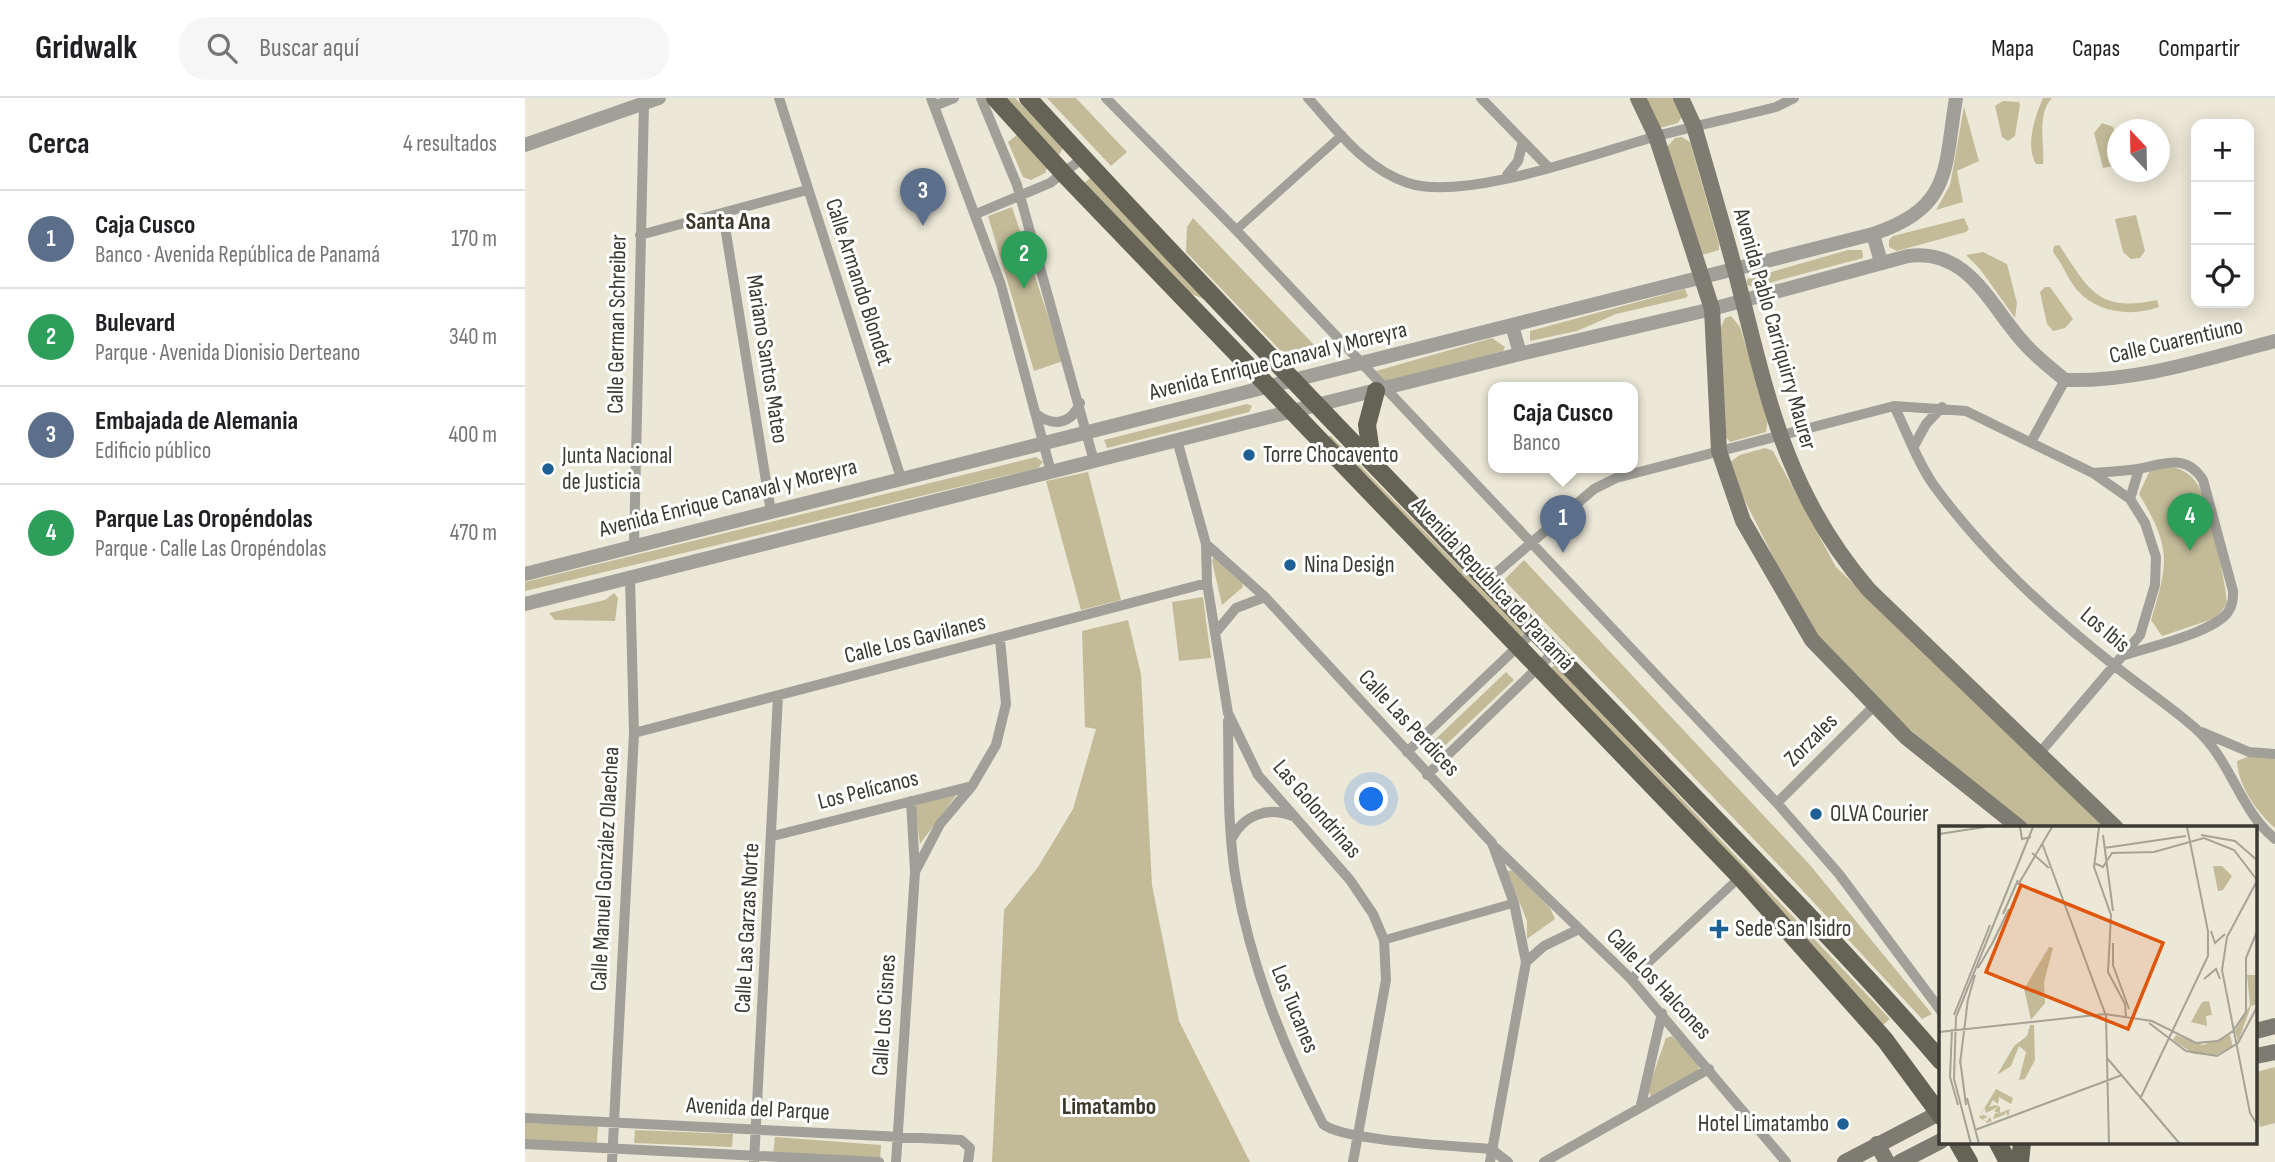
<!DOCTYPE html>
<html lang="es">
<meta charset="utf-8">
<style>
:root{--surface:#fff;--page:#f6f6f6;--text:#202124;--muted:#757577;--line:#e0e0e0;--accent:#1a73e8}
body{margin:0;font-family:"Sofia Sans Condensed",sans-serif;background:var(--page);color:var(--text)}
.controls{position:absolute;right:21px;top:21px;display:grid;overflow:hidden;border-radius:14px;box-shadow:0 4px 18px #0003}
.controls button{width:63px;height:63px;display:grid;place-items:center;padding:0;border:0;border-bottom:2px solid var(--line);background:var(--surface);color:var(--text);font:35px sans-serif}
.compass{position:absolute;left:1582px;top:21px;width:63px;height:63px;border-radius:50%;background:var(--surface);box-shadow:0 4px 18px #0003;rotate:338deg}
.you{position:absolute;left:847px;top:702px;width:24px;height:24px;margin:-18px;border:5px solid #fff;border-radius:50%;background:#1a73e8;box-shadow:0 0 0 10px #1a73e833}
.badge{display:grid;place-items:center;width:46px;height:46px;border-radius:50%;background:var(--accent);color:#fff;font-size:23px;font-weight:700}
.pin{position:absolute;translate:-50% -58px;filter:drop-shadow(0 2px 4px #0008)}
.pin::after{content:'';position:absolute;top:37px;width:24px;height:21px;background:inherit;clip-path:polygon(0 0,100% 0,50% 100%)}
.popup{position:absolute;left:963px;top:284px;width:150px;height:91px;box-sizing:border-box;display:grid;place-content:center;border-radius:14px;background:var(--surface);filter:drop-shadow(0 2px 5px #0005);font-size:23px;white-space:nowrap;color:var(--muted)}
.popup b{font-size:26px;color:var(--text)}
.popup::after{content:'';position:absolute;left:50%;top:100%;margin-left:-14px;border:14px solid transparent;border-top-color:var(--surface)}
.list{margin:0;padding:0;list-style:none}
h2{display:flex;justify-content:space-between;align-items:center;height:91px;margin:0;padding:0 28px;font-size:30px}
h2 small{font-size:23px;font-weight:400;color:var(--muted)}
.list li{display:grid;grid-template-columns:46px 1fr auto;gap:21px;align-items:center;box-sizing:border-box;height:98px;padding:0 28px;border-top:2px solid var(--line)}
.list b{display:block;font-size:26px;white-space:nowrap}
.list p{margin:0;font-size:23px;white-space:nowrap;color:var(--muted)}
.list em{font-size:23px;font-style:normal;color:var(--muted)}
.icon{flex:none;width:38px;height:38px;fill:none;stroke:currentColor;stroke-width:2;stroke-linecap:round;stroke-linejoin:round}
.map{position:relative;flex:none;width:1750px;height:1064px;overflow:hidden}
header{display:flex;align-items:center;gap:42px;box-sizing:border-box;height:98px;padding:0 35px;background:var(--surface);border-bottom:2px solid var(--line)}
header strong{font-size:33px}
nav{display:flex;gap:38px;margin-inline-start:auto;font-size:24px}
.search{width:490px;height:63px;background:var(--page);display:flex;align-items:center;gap:18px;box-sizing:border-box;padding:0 24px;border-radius:28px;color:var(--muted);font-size:26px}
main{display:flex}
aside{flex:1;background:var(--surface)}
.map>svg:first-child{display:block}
.green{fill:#c3bb98}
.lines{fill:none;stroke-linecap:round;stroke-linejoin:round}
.pedestrian{stroke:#a09f98;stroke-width:9}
.minor{stroke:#a09f98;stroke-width:10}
.tertiary{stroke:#a09f98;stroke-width:14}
.secondary{stroke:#7e7b71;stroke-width:16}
.primary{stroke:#656256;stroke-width:18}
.poi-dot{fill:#1d6095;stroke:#fff;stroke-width:2.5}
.labels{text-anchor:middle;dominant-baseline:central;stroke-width:6;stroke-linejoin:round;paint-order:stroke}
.street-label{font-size:23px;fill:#3b3a33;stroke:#fff}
.poi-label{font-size:23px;fill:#3b3a33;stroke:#fff;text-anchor:start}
.neighbourhood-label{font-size:24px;font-weight:bold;fill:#3b382b;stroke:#fff}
.inset-road{fill:none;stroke:#a5a296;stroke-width:2}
.view{fill:#df570e;fill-opacity:0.15;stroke:#df570e;stroke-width:3.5}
.inset-edge{fill:none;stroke:#3b3a33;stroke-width:3.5}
</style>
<header>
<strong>Gridwalk</strong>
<div class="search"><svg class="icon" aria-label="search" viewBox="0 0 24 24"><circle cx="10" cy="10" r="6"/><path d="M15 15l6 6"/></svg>Buscar aquí</div>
<nav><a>Mapa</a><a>Capas</a><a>Compartir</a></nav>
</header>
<main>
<aside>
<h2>Cerca<small>4 resultados</small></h2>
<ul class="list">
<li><span class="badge" style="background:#5c6f8a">1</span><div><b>Caja Cusco</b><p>Banco · Avenida República de Panamá</p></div><em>170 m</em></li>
<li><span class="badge" style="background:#2e9e5b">2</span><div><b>Bulevard</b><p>Parque · Avenida Dionisio Derteano</p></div><em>340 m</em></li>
<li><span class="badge" style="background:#5c6f8a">3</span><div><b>Embajada de Alemania</b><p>Edificio público</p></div><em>400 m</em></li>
<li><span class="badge" style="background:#2e9e5b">4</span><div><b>Parque Las Oropéndolas</b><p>Parque · Calle Las Oropéndolas</p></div><em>470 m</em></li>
</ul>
</aside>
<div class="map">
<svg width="1750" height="1064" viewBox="0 0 1750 1064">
<rect width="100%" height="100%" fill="#ece8d8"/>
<path class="green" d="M 480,0 L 490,0 L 538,50 L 534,57 Z
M 522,0 L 551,0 L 602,54 L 586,68 Z
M 1119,0 L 1149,0 L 1158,17 L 1153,25 L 1135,30 Z
M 1518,0 L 1527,0 C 1511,17 1520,46 1518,66 L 1511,66 C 1500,48 1510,18 1518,0 Z
M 1478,3 L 1494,4 L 1495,7 L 1490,38 L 1483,43 L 1477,39 L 1470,8 Z
M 1439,9 L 1454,63 L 1432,73 L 1438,104 L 1411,112 L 1425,87 Z
M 1577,25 L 1588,29 L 1592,43 L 1592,67 L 1578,70 L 1569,35 Z
M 493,36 L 522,70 L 520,75 L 506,82 L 498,79 L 483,44 Z
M 1157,39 L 1165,44 L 1194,146 L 1194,152 L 1177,157 L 1141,50 L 1150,40 Z
M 565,80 L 683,203 L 660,193 L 558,86 Z
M 487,109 L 538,263 L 509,273 L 463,118 Z
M 1611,117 L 1620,153 L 1615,160 L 1606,161 L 1598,154 L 1590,121 Z
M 668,120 L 793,251 L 766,256 L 755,252 L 661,154 L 662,129 Z
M 1439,120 L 1444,131 L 1441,134 L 1372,153 L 1364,149 L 1364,142 L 1368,138 Z
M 1534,147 C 1564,191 1572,215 1632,202 L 1634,209 C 1607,219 1572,215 1552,192 C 1542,180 1538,166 1528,154 L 1529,148 Z
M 1323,152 L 1337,152 L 1338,160 L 1229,189 L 1222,187 L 1222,181 Z
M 1458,154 L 1482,166 L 1492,205 L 1490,220 L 1455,171 L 1441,157 Z
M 1520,189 L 1525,189 L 1548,221 L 1540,230 L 1528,233 L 1522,226 L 1515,194 Z
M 1160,191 L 1163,198 L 1160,200 L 1091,216 L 1052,233 L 1005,243 L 1005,233 Z
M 1206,218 L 1215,229 L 1243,321 L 1241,334 L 1205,344 L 1200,338 L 1194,234 L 1200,220 Z
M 967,240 L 980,249 L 978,253 L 860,284 L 851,273 Z
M 722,306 L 727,308 L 724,314 L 582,350 L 579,342 Z
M 805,337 L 999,535 L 993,540 L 804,339 Z
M 1240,350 L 1248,353 L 1311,469 L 1581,730 L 1506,730 L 1436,675 L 1364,613 L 1294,540 L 1267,496 L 1215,393 L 1205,364 L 1215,357 Z
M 511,359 L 518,364 L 513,370 L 0,493 L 0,484 Z
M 1646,369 C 1658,371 1666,376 1673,387 C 1683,405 1701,484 1702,506 L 1691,520 L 1637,538 L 1626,522 C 1644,463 1646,450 1614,396 L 1626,370 Z
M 563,374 L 596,502 L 556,512 L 521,383 Z
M 689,458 L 717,485 L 718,489 L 697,507 L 687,463 Z
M 999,462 L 1285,767 L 1407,916 L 1397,921 L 1265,779 L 979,482 Z
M 89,495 L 93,500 L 90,523 L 30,522 L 24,515 L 80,502 Z
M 678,499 L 686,560 L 654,563 L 647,504 Z
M 603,522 L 616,576 L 627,787 L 654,923 L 725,1064 L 467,1064 L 479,812 L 513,769 L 548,711 L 571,631 L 560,629 L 557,533 Z
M 1030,567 L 1365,921 L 1358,927 L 1025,571 Z
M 981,574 L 989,582 L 906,661 L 898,653 Z
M 1725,658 L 1750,660 L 1750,730 C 1732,714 1713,688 1712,663 Z
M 432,696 L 395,746 L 389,706 Z
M 989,772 L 1025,810 L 1030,821 L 1002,841 L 1002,823 L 982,773 Z
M 1147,938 L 1173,965 L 1174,972 L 1126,999 L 1123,991 L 1141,940 Z
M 1750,969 L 1750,1025 L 1735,1029 L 1731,1012 L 1731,974 Z
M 0,1025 L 73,1028 L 72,1045 L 0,1042 Z
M 110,1032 L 208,1036 L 207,1049 L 109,1045 Z
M 250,1039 L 356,1047 L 355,1064 L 248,1057 Z"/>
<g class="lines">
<path class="pedestrian" d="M 711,132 L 817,37
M 859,842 L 989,805
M 1106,881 L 1215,779"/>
<path class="minor" d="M 254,0 L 376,380
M 406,0 L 476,187 L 526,374
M 456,0 L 492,87 L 569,363
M 581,0 L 711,132 L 1252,705 L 1314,776 L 1416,913
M 783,0 C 812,32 840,71 883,85 C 941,104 1071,55 1132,38 C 1171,28 1211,19 1251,9 L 1269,0
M 956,0 L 1023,69
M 409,8 L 429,0
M 982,77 L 993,63 L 998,43
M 198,116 L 246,414
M 451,116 L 525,85 L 558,60
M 115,137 L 282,92
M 1369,308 C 1382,334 1393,366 1410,389 C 1461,458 1523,515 1590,568 C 1616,589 1645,608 1670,630 C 1707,663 1713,710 1750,741
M 510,315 C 527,329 546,327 555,305
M 652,342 L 681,446 L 682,485 L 703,615 L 733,677 L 825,782 L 848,816 L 859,842 L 861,882 L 828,1064
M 1506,344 L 1540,282
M 1389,348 L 1401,326 L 1417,309
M 1568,375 C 1583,374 1598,373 1613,371 C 1640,366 1661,355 1678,382 L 1708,493 C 1708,500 1708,507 1703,514 C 1688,535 1623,549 1597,558
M 1605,401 L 1614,371
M 681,446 L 740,499 L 967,745 L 989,805 L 1001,864 L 965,1064
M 109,448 L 119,5
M 963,482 L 1069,391 L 1091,380 L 1369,308 L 1441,313 L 1568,375 L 1605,401 L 1620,425 L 1631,459 L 1630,487 L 1615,537 L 1513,657
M 691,534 L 711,510 L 740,499
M 703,623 C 704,676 702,730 711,782 C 726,869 758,948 798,1026 C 817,1043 934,1048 966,1051 L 983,1064
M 1677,634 L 1724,654 L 1750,656
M 109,635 L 682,485
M 882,654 L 1010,532
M 902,677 L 1030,553
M 386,703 L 390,773
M 1252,705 L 1349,608
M 248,738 L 447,688
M 707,740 C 719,717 743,708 767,718
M 971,750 L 1106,881 L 1261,1064
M 1001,864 L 1019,848 L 1052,832
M 1116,1007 L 1137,915
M 0,1020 L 436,1042 L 445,1050 L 443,1064
M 0,1046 L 354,1064
M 87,1064 L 109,635 L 105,480
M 229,1064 L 253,598
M 371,1064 L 390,774 L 415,726 L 447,688 L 471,647 L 481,606 L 475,541
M 1019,1064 L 1184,971"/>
<path class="tertiary" d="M 0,47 L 134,0
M 1348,136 L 1356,164
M 987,227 L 995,256
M 0,476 L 1348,136 C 1427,109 1419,73 1431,0
M 0,506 L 995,256 L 1187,211 L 1383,158 C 1444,150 1465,208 1499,245 C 1511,259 1526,270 1540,282 C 1612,284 1681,261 1750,243"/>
<path class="secondary" d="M 1113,0 L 1131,38 L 1187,211 L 1194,353 L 1218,423 L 1287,542 L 1381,639 L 1495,730
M 1156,0 L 1169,28 C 1183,76 1197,124 1210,172 C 1242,295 1258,392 1344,492 L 1591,730
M 1731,933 L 1750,928
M 1731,958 L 1750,954
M 1352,1046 L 1362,1064
M 1320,1064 L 1416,1014
M 1375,1064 L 1416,1043"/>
<path class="primary" d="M 470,0 L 539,76 L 1215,779 L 1360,942 L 1416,1018
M 503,0 C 705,220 913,432 1119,647 C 1219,751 1322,854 1416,963
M 847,362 L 842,327 L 851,293
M 1433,1045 L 1444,1064
M 1473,1045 L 1483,1064
M 1495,1064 L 1497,1045"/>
</g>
<g class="poi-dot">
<circle cx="724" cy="357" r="7"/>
<circle cx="23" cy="371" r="7"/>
<circle cx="765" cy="467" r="7"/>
<circle cx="1291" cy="716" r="7"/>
<path d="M1190.5 820.5h7v7h7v7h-7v7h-7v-7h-7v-7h7z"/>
<circle cx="1318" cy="1026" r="7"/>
</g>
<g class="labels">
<g class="street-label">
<text transform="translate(334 184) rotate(72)">Calle Armando Blondet</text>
<text transform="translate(92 226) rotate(-89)">Calle German Schreiber</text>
<text transform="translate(1250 231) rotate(74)">Avenida Pablo Carriquirry Maurer</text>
<text transform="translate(1651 243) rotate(-13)">Calle Cuarentiuno</text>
<text transform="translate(242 261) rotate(81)">Mariano Santos Mateo</text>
<text transform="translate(753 263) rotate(-14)">Avenida Enrique Canaval y Moreyra</text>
<text transform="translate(203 400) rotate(-14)">Avenida Enrique Canaval y Moreyra</text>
<text transform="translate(968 486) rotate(47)">Avenida República de Panamá</text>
<text transform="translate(1580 532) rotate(40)">Los Ibis</text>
<text transform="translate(390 541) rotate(-14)">Calle Los Gavilanes</text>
<text transform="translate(884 625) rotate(47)">Calle Las Perdices</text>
<text transform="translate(1286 642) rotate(-45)">Zorzales</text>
<text transform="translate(343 692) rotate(-14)">Los Pelícanos</text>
<text transform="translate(792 711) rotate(49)">Las Golondrinas</text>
<text transform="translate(80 771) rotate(-87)">Calle Manuel González Olaechea</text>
<text transform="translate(222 830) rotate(-87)">Calle Las Garzas Norte</text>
<text transform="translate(1134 886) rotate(47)">Calle Los Halcones</text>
<text transform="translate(770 911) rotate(68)">Los Tucanes</text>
<text transform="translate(359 917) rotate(-86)">Calle Los Cisnes</text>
<text transform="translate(233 1011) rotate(3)">Avenida del Parque</text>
</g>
<g class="poi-label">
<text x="738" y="357">Torre Chocavento</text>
<text x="37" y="358">Junta Nacional<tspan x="37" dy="26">de Justicia</tspan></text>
<text x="779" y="467">Nina Design</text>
<text x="1305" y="716">OLVA Courier</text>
<text x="1210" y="831">Sede San Isidro</text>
<text x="1304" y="1026" text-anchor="end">Hotel Limatambo</text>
</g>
<g class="neighbourhood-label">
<text x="203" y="123">Santa Ana</text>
<text x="584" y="1008">Limatambo</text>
</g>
</g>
<g transform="translate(1414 728)">
<rect width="318" height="318" fill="#ece8d8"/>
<path d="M 274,40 L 283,40 L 293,50 L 284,64 L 279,65 ZM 110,121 L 114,122 L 105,156 L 106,177 L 92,194 L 85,163 ZM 308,149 L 318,149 L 318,178 L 312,180 L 299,216 L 296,205 L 311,179 ZM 270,175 L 273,189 L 267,190 L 268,200 L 252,196 L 263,176 ZM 91,199 L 95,199 L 96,234 L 86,253 L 80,254 L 87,226 L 80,220 L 72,240 L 58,249 L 75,220 L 88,210 ZM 237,209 L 264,219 L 291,209 L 294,221 L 277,229 L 255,228 L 234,214 ZM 57,263 L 74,272 L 72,278 L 60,271 L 59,278 L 54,274 L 50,281 L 56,279 L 61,281 L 61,287 L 71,283 L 69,291 L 67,286 L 65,289 L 54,293 L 56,287 L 61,288 L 55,285 L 59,281 L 47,287 L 46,282 L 41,290 L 45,289 L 49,291 L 44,293 L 47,296 L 51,291 L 53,295 L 63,291 L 48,297 L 40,291 Z" fill="#c3bb98"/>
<path class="inset-road" d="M 81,1 L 83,13 L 92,11M 160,1 L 155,41 L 172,89 L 169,146 L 186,178 L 187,191M 0,8 L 46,1M 164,9 L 174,85M 262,9 L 296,15 L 319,35M 103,17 L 167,190 L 170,318M 165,22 L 247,10M 93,27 L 110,42M 155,37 L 164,41 L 173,27 L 215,26 L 265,12 L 295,24 L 318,54M 319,53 L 288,111 L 283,144 L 311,287 L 319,300M 79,59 L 113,1M 64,88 L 79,54M 272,105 L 276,117 L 286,108M 174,117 L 174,139 L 190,183M 53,118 L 70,83M 39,142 L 54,116M 265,153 L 277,143 L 281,153M 28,177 L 36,149M 15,189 L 51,99M 210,197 L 247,225 L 278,230 L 299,217 L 319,179M 13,203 L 11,251 L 19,279M 0,206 L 166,188 L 213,195 L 257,217 L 279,215 L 294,205 L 307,186 L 307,132 L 319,103M 168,232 L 241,318M 21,233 L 27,279M 21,238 L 29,173M 28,272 L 40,318M 201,273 L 269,130 L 269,105 L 248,1M 36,304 L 183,249M 32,318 L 15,253 L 17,191 L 94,1"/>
<path class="view" d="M 82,59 L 224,117 L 189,203 L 47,146 Z"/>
<rect width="318" height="318" class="inset-edge"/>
</g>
</svg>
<div class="controls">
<button>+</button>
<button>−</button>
<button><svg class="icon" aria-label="locate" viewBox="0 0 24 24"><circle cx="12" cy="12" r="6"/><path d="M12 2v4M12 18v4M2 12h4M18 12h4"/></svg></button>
</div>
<svg class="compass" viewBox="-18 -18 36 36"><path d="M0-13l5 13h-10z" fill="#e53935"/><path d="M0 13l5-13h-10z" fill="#757577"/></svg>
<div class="you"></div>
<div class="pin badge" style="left:1038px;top:455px;background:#5c6f8a">1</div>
<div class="popup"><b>Caja Cusco</b>Banco</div>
<div class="pin badge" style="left:499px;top:191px;background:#2e9e5b">2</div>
<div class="pin badge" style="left:398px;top:128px;background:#5c6f8a">3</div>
<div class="pin badge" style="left:1665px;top:453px;background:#2e9e5b">4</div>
</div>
</main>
